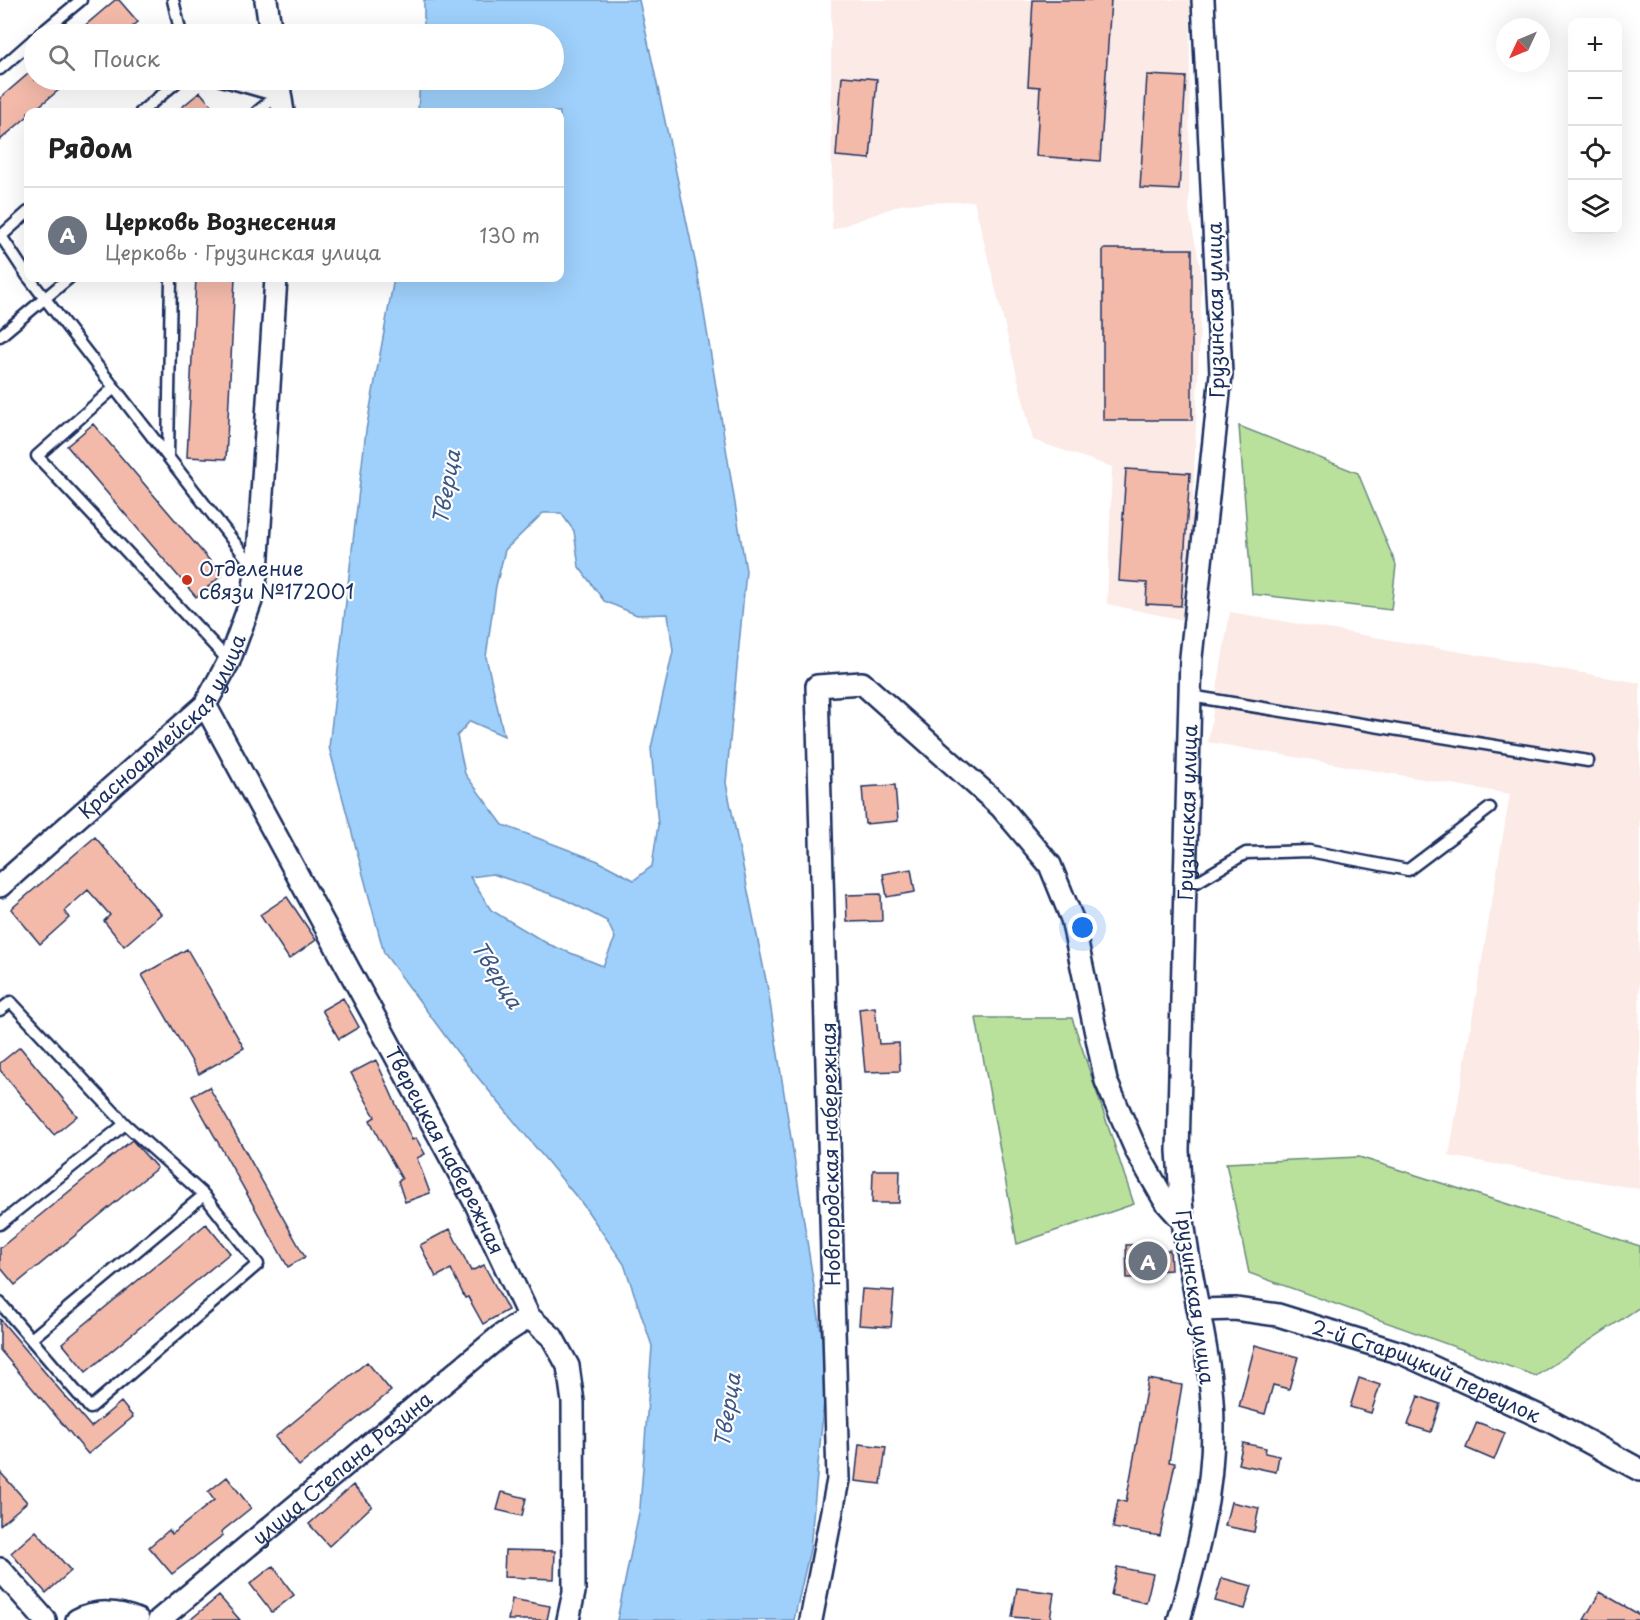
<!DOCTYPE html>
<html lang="ru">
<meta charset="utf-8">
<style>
:root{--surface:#fff;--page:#f6f6f6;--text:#222;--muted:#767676;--line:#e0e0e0;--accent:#c8321e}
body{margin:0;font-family:"Playpen Sans",sans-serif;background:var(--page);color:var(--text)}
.controls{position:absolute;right:18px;top:18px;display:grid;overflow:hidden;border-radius:12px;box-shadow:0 6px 24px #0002}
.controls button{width:54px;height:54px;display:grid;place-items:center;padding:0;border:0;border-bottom:2px solid var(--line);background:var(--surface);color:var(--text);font:30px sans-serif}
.compass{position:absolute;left:1496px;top:18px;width:54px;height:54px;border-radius:50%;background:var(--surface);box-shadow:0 6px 24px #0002;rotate:226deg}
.you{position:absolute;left:1083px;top:928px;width:21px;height:21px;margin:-15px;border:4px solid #fff;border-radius:50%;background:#1a73e8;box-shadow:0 0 0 9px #1a73e833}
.badge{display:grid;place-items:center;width:39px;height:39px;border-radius:50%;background:var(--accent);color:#fff;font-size:20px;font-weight:700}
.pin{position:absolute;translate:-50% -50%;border:3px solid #fff;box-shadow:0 2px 6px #0006}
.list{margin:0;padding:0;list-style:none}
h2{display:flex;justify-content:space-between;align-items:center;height:78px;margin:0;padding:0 24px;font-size:26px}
h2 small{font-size:20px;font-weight:400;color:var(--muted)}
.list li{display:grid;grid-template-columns:39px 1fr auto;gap:18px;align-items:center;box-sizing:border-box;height:96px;padding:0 24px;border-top:2px solid var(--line)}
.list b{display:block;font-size:22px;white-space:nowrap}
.list p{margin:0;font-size:20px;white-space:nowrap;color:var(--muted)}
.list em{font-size:20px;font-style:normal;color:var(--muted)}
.icon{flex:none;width:33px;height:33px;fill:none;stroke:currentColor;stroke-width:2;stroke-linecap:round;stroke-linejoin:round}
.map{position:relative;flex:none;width:1640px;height:1620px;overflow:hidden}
.search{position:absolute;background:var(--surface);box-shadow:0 6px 24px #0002;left:24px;top:24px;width:540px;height:66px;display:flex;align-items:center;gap:15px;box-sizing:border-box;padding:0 21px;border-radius:33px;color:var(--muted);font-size:22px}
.panel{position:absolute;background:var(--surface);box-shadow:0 6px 24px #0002;left:24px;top:108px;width:540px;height:174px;border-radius:12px}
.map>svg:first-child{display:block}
.built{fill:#fbeae6}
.green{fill:#bae19c;stroke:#6a887d;stroke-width:1.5}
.water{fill:#9ed0fb;stroke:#6a90bc;stroke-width:1.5;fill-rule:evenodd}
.building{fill:#f3baaa;stroke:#1b2f5e;stroke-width:1.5}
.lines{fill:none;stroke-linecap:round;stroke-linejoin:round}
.service-casing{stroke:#1b2f5e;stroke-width:15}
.minor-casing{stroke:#1b2f5e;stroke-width:26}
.service{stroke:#fff;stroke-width:10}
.minor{stroke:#fff;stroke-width:21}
.poi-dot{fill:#c8321e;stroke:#fff;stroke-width:2}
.labels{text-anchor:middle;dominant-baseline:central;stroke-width:4.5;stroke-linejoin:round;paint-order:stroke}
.street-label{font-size:20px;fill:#1b2f5e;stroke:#fff}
.poi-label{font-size:20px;fill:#1b2f5e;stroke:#fff;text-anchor:start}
.water-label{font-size:21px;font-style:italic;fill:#3c5785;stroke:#fff}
</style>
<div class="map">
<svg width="1640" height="1620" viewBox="0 0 1640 1620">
<rect width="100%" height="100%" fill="#fff"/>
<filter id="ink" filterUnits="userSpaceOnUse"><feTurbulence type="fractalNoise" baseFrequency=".0167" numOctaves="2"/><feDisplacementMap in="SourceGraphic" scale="12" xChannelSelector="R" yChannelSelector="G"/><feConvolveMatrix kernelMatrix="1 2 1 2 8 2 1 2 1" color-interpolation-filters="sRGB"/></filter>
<g filter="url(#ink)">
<path class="built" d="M 831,0 L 1190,0 L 1189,212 L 1202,276 L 1188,621 L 1107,604 L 1112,467 L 1033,440 L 974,201 L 903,204 L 832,230 Z
M 1230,612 L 1640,683 L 1639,1189 L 1449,1156 L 1510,794 L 1208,742 Z"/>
<path class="green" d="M 1239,426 L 1358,473 L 1396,565 L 1391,610 L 1252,594 Z
M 976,1018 L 1072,1018 L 1134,1204 L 1017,1244 Z
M 1359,1157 L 1640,1246 L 1640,1307 L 1536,1376 L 1249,1273 L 1226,1163 Z"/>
<path class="water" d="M 424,0 L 639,0 L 697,270 L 746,571 L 726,783 L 768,990 L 827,1370 L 810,1549 L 794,1620 L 617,1620 L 640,1508 L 652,1346 L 624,1264 L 584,1206 L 457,1052 L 384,953 L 329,747 L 366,430 L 394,278 L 560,278 L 560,112 L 418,112 L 420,80 L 554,80 L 554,34 L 424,34 ZM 543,513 L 561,513 L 574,531 L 579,567 L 604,601 L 637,615 L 668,614 L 673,651 L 651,748 L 658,825 L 652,866 L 634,880 L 598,861 L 503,825 L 465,774 L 457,736 L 470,721 L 504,736 L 486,657 L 496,586 L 505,550 ZM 493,874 L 562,898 L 607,921 L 615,938 L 603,966 L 548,944 L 491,910 L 470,877 Z"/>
<path class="building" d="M 115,0 L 119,0 L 138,22 L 124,34 L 75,34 Z
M 1033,0 L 1111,0 L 1100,161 L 1036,156 L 1040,87 L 1028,86 Z
M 34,69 L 34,80 L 71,80 L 32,112 L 28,112 L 28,116 L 0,140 L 0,98 Z
M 1147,75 L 1186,77 L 1179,190 L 1140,188 Z
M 842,76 L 877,79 L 870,159 L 836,156 Z
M 200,92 L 217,112 L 176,112 Z
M 1103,249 L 1192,249 L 1192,420 L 1103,420 Z
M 196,278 L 235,278 L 226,459 L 187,457 Z
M 93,424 L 222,575 L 196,597 L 67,446 Z
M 1126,469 L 1190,473 L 1181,606 L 1146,604 L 1147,583 L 1119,581 Z
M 895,785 L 898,821 L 865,824 L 862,787 Z
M 95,837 L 161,914 L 124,946 L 104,921 L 110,915 L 88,890 L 64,911 L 69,918 L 40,944 L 11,909 Z
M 911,869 L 915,892 L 887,897 L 883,874 Z
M 881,894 L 882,921 L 847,922 L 846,895 Z
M 287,897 L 316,940 L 289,959 L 260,915 Z
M 187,949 L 244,1048 L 199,1074 L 142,975 Z
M 343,998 L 359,1027 L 339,1039 L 322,1010 Z
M 875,1007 L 879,1044 L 899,1043 L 900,1071 L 865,1072 L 859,1009 Z
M 20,1047 L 77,1116 L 54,1135 L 0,1070 L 0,1063 Z
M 376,1060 L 412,1140 L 416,1138 L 425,1154 L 417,1158 L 430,1193 L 405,1202 L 398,1181 L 402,1179 L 379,1139 L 370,1120 L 375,1117 L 351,1073 Z
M 209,1087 L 305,1257 L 288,1267 L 192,1096 Z
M 132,1140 L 157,1168 L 15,1285 L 0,1267 L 0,1248 Z
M 873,1170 L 900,1170 L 899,1203 L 872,1203 Z
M 206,1224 L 230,1253 L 86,1372 L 62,1343 Z
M 450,1229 L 471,1271 L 484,1265 L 508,1310 L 483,1324 L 468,1297 L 465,1298 L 451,1269 L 436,1277 L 420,1245 Z
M 1153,1244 L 1153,1251 L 1170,1250 L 1171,1270 L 1154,1271 L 1154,1277 L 1127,1278 L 1126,1245 Z
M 862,1289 L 894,1291 L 891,1327 L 859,1325 Z
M 0,1319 L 91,1427 L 121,1402 L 133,1417 L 88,1454 L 0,1350 Z
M 1255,1345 L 1298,1357 L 1289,1389 L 1273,1385 L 1265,1414 L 1239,1407 Z
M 367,1362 L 391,1391 L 299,1466 L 275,1437 Z
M 1359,1378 L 1380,1385 L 1371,1413 L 1350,1407 Z
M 1148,1379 L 1182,1385 L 1169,1462 L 1175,1463 L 1160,1536 L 1113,1528 L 1118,1500 L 1126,1502 Z
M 1418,1396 L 1440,1404 L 1431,1432 L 1408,1425 Z
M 1477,1422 L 1505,1433 L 1494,1460 L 1466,1448 Z
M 1243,1443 L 1266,1448 L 1265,1453 L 1279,1456 L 1276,1472 L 1238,1464 Z
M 859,1444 L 886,1447 L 881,1484 L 855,1481 Z
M 0,1472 L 27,1502 L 0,1525 Z
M 227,1477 L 251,1508 L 221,1532 L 223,1535 L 172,1574 L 149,1547 L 169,1530 L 172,1534 L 214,1500 L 208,1492 Z
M 353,1485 L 372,1506 L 329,1546 L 309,1524 Z
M 502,1492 L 526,1498 L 522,1516 L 497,1510 Z
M 1231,1502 L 1259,1508 L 1254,1532 L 1225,1526 Z
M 36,1531 L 71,1571 L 46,1593 L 11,1553 Z
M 505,1550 L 555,1551 L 554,1579 L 504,1577 Z
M 273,1566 L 294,1595 L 272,1612 L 250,1584 Z
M 1117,1567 L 1153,1574 L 1146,1603 L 1111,1595 Z
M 1222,1578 L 1252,1586 L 1245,1609 L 1215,1601 Z
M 1017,1588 L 1054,1593 L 1050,1620 L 1012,1617 Z
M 1600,1592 L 1640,1615 L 1640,1620 L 1584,1620 Z
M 219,1596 L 240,1620 L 190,1620 Z
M 512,1599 L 550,1606 L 547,1620 L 508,1620 Z"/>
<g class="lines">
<g class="service-casing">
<path id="service" d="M 173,0 L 181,34
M 40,34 L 81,0
M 0,69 L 34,39
M 221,80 L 281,97
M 141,112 L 179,80
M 257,112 L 273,99 L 281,97
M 28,212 L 1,236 L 28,277
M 29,278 L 255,569
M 0,336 L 69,278
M 114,388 L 37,456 L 229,661
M 168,456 L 171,278
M 1190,696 L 1588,761
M 1185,889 L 1246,853 L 1309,851 L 1408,870 L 1490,808
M 0,1010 L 11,1002 L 125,1124 L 0,1224
M 0,1303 L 90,1408 L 258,1264 L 204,1195 L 125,1124
M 31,1339 L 204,1195"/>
</g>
<g class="minor-casing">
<g id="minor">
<path d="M 266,0 L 271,34"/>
<path d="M 278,80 L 283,112"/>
<path id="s1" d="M 205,705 L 475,1202 L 529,1317 L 552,1337 L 568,1366 L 573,1402 L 574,1592 L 568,1620"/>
<path id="s2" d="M 0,886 L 205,705 L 229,661 L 251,601 L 257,571 L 276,278"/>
<path id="s3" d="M 1200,1310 L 1235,1309 L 1278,1315 L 1404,1354 L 1552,1422 L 1640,1470"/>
<path d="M 0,1569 L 45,1620"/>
<path d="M 77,1620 C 96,1610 118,1611 138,1620"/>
<path id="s4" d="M 159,1620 L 500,1336 L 529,1317"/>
<path d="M 811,1620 L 838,1480 L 817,686 L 862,683 L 1001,807 L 1050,865 L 1072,919 L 1106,1081 L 1137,1152 L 1165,1201 L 1183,1221"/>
<path id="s5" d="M 1179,1620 C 1197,1556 1213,1495 1213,1427 C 1213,1355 1191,1290 1183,1220 C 1180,1197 1180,1174 1178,1151 L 1191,657 L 1221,374 L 1203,0"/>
</g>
</g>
<use href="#service" class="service"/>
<use href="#minor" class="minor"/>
</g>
</g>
<circle class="poi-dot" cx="187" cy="580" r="6"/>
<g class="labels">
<g class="street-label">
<text transform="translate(1215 310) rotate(-91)">Грузинская улица</text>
<text stroke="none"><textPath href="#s2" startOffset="230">Красноармейская улица</textPath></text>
<text stroke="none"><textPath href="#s5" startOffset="814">Грузинская улица</textPath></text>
<text stroke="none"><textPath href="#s1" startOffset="506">Тверецкая набережная</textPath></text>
<text transform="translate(830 1154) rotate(-91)">Новгородская набережная</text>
<text transform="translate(1196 1297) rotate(82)">Грузинская улица</text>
<text stroke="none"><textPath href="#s3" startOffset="237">2-й Старицкий переулок</textPath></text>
<text stroke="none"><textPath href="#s4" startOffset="238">улица Степана Разина</textPath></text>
</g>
<g class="poi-label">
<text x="199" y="568">Отделение<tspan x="199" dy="23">связи №172001</tspan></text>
</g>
<g class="water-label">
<text transform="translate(445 487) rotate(-80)">Тверца</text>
<text transform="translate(498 974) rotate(58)">Тверца</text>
<text transform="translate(726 1410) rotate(-81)">Тверца</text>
</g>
</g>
</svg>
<div class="controls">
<button>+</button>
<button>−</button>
<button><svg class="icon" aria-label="locate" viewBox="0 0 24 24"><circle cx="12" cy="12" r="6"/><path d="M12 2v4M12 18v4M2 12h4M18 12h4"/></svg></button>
<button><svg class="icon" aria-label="layers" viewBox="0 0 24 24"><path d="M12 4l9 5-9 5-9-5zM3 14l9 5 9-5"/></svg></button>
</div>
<svg class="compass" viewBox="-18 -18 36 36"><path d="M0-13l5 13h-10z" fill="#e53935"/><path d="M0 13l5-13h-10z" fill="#767676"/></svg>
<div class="you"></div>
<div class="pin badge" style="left:1148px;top:1261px;background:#6b7280">A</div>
<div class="search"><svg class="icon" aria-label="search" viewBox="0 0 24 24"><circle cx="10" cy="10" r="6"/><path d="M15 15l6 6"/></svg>Поиск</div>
<section class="panel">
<h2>Рядом<small></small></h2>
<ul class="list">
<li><span class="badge" style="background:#6b7280">A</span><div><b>Церковь Вознесения</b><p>Церковь · Грузинская улица</p></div><em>130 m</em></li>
</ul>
</section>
</div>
